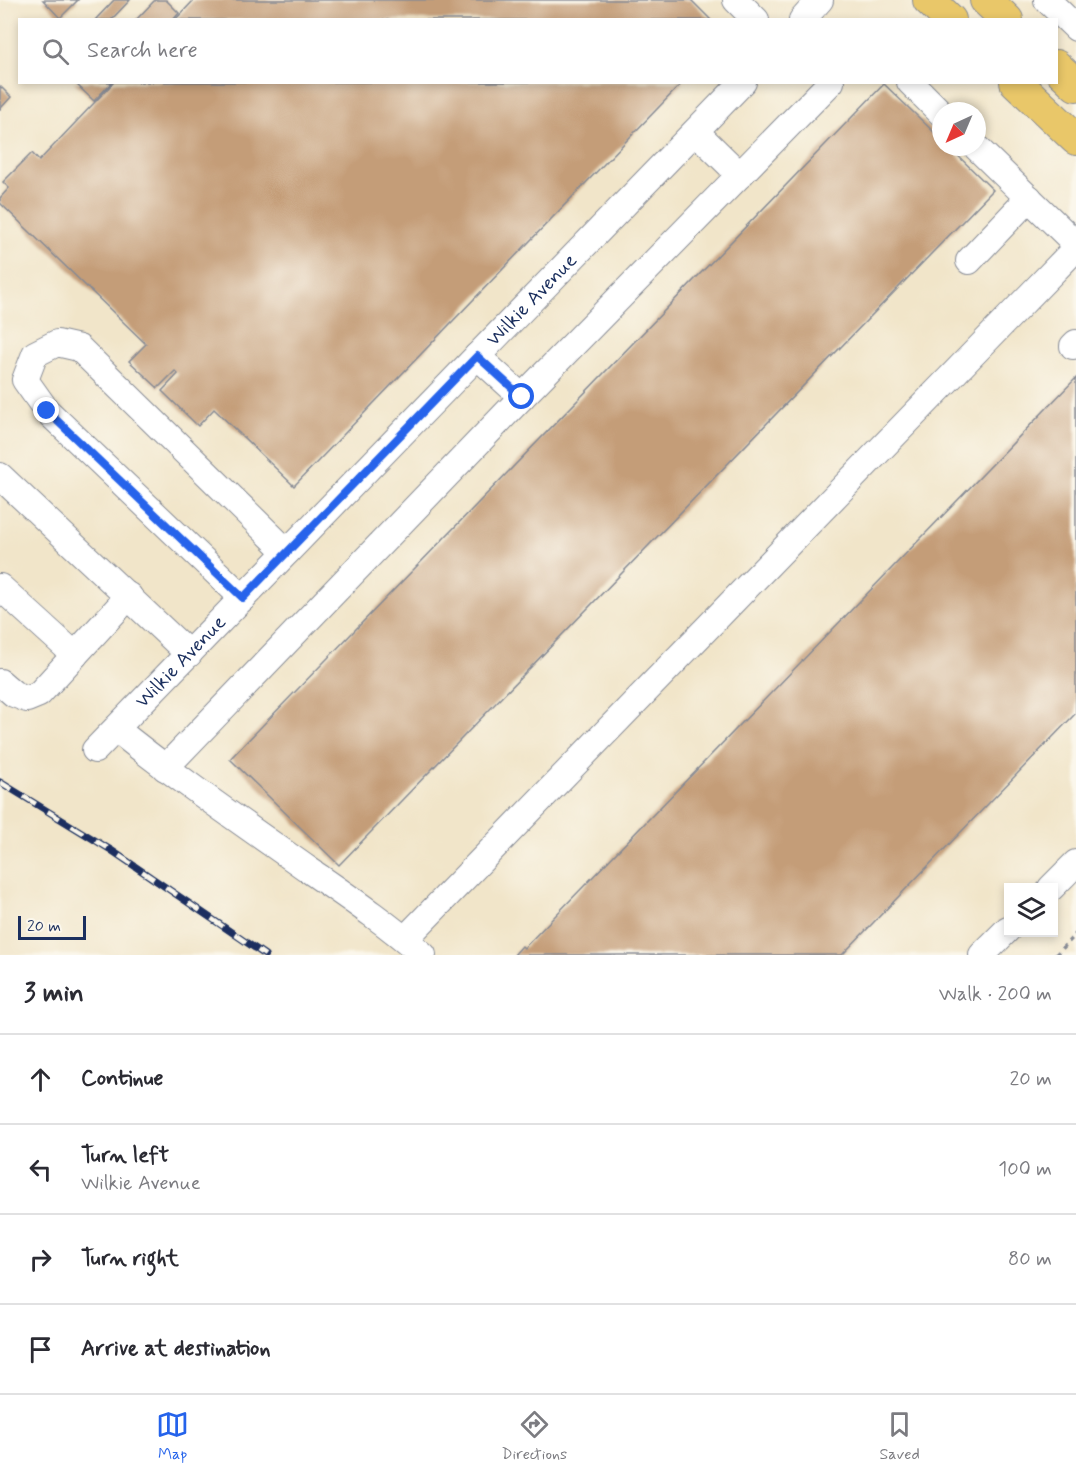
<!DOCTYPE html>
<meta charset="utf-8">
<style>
:root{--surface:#fff;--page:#f7f7f7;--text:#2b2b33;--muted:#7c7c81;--line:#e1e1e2;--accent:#2563eb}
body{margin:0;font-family:Mynerve,sans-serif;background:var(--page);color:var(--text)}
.controls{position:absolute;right:18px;bottom:18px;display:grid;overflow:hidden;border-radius:0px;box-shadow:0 3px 9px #0003}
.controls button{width:54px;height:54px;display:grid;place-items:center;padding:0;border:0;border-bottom:2px solid var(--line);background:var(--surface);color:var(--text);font:30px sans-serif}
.compass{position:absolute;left:932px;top:102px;width:54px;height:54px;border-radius:50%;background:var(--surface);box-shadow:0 3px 9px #0003;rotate:224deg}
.scale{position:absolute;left:18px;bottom:15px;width:68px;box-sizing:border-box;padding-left:6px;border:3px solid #1b2f5e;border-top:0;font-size:16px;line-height:21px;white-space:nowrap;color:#1b2f5e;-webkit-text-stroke:4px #fbf7ec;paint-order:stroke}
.stop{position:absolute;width:18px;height:18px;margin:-14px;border:4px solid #2563eb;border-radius:50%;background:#fff}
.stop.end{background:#2563eb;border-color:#fff;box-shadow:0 2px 6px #0008}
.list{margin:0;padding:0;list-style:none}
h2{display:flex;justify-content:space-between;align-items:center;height:78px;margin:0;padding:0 24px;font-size:26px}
h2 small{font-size:20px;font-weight:400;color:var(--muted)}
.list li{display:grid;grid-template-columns:39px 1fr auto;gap:18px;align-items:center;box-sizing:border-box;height:90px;padding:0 24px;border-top:2px solid var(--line)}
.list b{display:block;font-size:22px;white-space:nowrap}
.list p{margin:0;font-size:20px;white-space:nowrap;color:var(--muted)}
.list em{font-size:20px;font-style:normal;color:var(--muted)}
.icon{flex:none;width:33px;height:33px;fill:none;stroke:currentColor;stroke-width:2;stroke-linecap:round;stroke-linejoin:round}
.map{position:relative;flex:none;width:1076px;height:955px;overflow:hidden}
.search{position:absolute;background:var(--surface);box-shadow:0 3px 9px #0003;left:18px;right:18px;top:18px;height:66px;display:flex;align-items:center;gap:15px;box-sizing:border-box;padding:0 21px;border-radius:0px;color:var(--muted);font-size:22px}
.sheet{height:438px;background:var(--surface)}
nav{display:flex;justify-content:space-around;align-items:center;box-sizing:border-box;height:84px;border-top:2px solid var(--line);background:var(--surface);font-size:16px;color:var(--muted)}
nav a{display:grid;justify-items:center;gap:3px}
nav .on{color:var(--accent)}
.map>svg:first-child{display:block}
.building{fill:#c49d78}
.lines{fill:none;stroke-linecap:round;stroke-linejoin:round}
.minor-casing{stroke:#868a94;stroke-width:28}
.major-casing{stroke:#868a94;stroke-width:34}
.path{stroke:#868a94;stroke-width:4;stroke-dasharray:4.5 4.5;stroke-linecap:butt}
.minor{stroke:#fff;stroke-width:26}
.major{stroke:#e9c769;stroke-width:32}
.rail-casing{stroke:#1b2f5e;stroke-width:7}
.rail{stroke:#fbf7ec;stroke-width:4.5;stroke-dasharray:14;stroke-linecap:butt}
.route{stroke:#2563eb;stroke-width:8}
.labels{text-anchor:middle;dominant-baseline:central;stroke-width:4.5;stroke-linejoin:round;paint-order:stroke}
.street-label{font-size:20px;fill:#1b2f5e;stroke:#fbf7ec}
</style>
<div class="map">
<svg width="1076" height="955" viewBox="0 0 1076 955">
<rect width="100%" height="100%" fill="#fbf7ec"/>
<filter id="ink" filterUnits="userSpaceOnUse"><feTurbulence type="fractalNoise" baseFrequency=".0167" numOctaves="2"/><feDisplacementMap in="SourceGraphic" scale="12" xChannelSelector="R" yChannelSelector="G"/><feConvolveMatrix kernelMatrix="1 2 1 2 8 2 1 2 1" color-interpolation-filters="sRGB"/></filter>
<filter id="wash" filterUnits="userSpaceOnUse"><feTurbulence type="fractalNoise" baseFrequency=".008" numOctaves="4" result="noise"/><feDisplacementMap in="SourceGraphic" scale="24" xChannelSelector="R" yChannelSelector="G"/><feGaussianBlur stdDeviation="1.35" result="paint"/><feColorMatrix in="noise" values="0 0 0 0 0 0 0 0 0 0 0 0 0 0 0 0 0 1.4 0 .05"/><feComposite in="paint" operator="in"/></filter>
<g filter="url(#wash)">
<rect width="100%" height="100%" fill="#f1e5c9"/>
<g id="blocks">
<path class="building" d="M 43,0 L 78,0 L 60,18 Z
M 114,0 L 130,0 L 111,20 L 95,20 Z
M 155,0 L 166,0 L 179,13 L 173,20 L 136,20 Z
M 194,0 L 691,0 L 711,20 L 175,20 Z
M 74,82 L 112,82 L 94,101 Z
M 114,82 L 683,82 L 294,486 L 214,409 L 198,426 L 162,391 L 178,374 L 175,371 L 158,388 L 129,361 L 146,344 L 0,203 L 0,198 L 9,188 L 3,182 L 32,153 L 39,161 Z
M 884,84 L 941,139 L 941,147 L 949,147 L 993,190 L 339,865 L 230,759 Z
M 0,86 L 11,97 L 0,109 Z
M 1076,378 L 1076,713 L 842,955 L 514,955 L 522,946 L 524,948 Z"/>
</g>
</g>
<g filter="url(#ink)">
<use href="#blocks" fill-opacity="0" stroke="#868a94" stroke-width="1.5"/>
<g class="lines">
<g class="minor-casing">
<g id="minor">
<path d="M 736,0 L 756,20"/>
<path d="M 1047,0 L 1076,28"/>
<path d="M 802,20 L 820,0"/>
<path d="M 910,82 L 941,113"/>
<path d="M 696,132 L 740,175"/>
<path d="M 976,147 L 1076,244"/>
<path d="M 969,261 L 1029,198"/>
<path d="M 1073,346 L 1076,343"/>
<path d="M 477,356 L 522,397"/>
<path d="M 0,476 L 189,654"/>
<path d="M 0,587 L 75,655"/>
<path d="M 243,598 L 47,411 L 25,380 L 35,354 L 57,343 L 79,348 L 287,552"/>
<path d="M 0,682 L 14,694 L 27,699 L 39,694 L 129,596"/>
<path d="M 116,729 C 178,779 244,824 309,870 C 348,897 388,924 423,955"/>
<path id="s1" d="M 95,750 L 743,82"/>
<path d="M 165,768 L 522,397 L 831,82"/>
<path d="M 1051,888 L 1076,863"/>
<path d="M 405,939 L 1076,248"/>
<path d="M 982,955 L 1008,929"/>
</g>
</g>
<g class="major-casing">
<path id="major" d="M 929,0 L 950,20
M 986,0 L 1007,20
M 1056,66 L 1076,85
M 1016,82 L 1076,139"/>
</g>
<path class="path" d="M 1056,955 L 1076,934"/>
<use href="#minor" class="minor"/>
<use href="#major" class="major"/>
<g class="rail-casing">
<path id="rail" d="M 0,782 L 111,850 L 265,955"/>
</g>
<use href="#rail" class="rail"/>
</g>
</g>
<g class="lines" filter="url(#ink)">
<path class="route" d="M 47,411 L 243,598 L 477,356 L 522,397"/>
</g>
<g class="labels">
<g class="street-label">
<text stroke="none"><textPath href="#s1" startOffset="627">Wilkie Avenue</textPath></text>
<text stroke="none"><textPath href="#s1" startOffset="123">Wilkie Avenue</textPath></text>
</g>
</g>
</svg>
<div class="controls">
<button><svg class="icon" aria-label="layers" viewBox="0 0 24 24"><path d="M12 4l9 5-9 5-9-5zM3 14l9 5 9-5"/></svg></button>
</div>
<svg class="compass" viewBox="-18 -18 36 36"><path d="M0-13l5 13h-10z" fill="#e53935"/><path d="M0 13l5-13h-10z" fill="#7c7c81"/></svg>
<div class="scale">20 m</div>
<div class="stop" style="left:522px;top:397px"></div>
<div class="stop end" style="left:47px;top:411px"></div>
<div class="search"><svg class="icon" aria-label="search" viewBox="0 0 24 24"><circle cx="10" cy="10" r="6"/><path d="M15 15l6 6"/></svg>Search here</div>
</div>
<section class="sheet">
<h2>3 min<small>Walk · 200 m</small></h2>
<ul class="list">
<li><svg class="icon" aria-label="ahead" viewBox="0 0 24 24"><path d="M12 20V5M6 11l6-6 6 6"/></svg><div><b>Continue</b></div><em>20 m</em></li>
<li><svg class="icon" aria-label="left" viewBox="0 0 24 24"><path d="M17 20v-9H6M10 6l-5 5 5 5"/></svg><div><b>Turn left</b><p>Wilkie Avenue</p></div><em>100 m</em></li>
<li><svg class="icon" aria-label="right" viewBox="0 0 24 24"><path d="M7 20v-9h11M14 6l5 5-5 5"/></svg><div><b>Turn right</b></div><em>80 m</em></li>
<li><svg class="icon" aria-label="arrive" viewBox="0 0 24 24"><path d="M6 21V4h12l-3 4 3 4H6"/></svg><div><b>Arrive at destination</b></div></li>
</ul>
</section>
<nav>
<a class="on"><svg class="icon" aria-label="map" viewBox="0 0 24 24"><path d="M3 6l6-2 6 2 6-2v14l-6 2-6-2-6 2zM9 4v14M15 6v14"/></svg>Map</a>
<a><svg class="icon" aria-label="directions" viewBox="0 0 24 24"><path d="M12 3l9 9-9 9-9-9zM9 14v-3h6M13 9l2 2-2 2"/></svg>Directions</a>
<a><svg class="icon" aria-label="saved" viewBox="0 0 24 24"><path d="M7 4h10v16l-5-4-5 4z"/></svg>Saved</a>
</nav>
